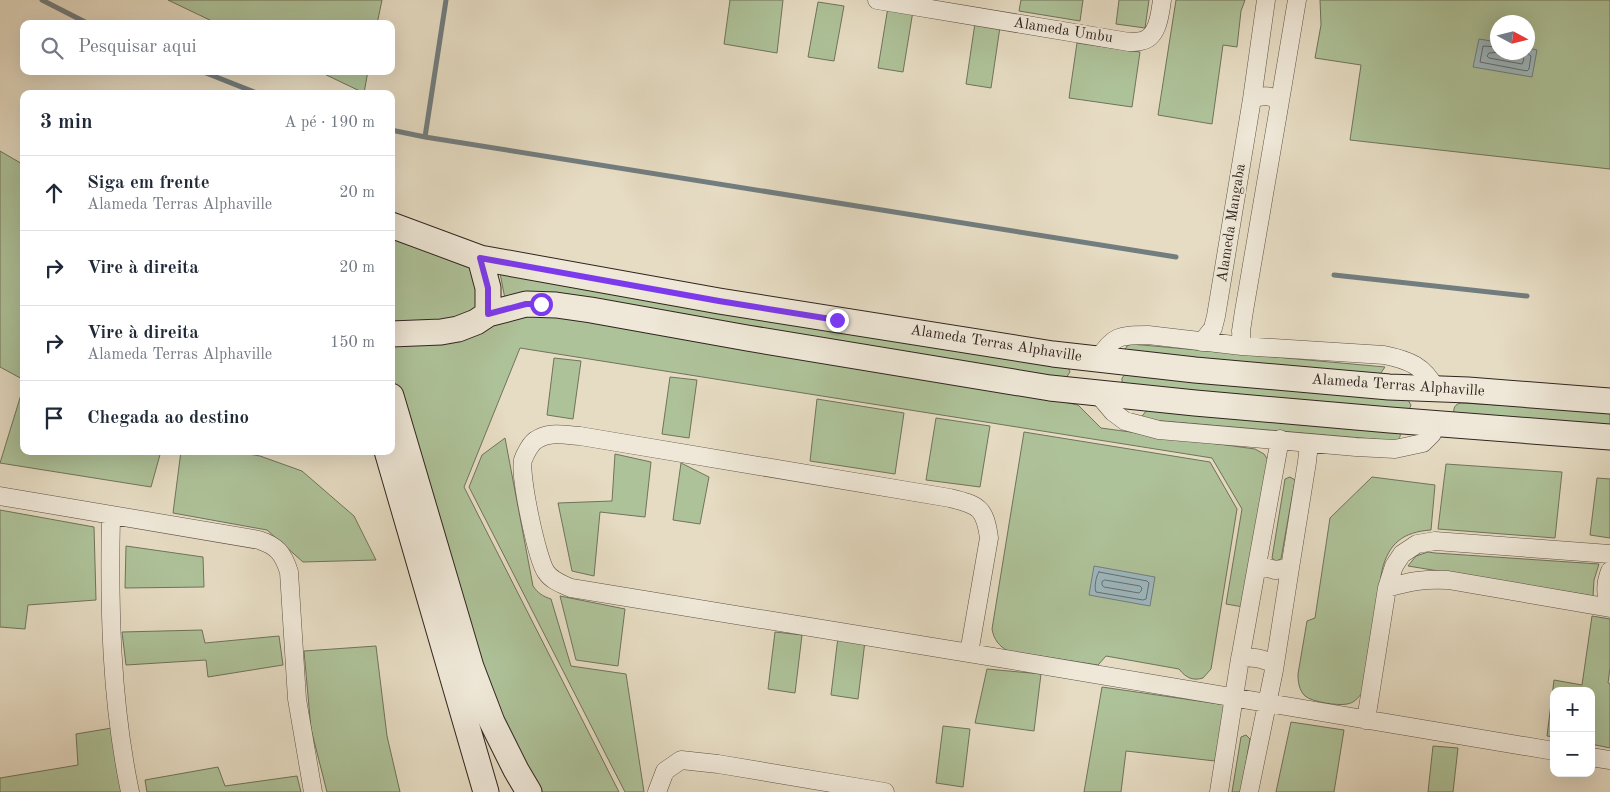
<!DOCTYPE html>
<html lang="pt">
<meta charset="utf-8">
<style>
:root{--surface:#fff;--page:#f2f2f3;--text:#1f2937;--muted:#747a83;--line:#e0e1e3}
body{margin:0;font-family:"Old Standard TT",serif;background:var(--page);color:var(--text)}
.controls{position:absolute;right:15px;bottom:15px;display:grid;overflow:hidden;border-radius:10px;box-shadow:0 5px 20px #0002}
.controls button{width:45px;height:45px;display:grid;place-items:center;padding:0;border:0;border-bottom:1px solid var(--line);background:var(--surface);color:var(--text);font:25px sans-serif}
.compass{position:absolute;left:1490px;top:15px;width:45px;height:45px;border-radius:50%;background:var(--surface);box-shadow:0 5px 20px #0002;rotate:97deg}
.stop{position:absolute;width:15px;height:15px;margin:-11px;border:4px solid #7c3aed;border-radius:50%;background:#fff}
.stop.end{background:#7c3aed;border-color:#fff;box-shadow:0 1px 5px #0008}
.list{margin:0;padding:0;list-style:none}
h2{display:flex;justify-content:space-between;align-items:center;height:65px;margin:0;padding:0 20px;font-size:21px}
h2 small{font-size:16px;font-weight:400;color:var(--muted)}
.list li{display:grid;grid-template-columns:32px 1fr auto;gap:15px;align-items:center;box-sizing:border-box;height:75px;padding:0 20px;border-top:1px solid var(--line)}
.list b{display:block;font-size:19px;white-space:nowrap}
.list p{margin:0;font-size:16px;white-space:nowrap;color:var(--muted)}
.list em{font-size:16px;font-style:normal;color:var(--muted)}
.icon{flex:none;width:28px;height:28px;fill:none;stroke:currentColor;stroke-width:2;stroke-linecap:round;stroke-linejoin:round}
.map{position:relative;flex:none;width:1610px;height:792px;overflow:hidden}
.search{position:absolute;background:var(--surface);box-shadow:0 5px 20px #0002;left:20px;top:20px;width:375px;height:55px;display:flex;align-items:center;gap:12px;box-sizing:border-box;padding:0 18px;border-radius:10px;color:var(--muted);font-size:19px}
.panel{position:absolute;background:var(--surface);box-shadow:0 5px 20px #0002;left:20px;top:90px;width:375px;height:365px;border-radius:10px}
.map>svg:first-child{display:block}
.green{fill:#aec299;stroke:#70735c;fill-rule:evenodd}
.water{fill:#9db8bf;stroke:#727d7f}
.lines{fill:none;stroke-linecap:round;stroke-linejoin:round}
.shore{stroke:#676e6f;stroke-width:1}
.stream{stroke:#727d7f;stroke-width:5}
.street-casing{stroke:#5e5248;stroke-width:19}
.secondary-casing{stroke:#31241f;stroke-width:27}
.street{stroke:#efe8d8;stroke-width:18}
.secondary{stroke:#efe8d8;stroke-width:25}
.route{stroke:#7c3aed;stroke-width:6}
.labels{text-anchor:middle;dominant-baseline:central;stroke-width:4;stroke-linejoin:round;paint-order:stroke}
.street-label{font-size:15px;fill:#31241f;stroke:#efe8d8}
</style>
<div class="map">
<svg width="1610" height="792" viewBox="0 0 1610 792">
<rect width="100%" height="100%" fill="#e6dcc3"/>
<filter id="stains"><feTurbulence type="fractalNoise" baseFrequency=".004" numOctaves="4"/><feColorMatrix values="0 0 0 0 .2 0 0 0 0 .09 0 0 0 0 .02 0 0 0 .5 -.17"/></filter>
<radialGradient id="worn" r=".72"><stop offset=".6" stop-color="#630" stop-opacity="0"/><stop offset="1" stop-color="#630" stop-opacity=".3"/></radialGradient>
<path class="green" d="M 168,0 L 382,0 L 377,24 L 218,24 Z
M 730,0 L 783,0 L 777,53 L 724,44 Z
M 1021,0 L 1083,0 L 1080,21 L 1019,11 Z
M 1119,0 L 1149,0 L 1145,28 L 1116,24 Z
M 1176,0 L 1245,0 L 1241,11 L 1237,47 L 1223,45 L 1212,124 L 1158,115 Z
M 1320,0 L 1610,0 L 1610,169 L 1350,140 L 1361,65 L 1315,58 L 1321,25 ZM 1498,22 L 1528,22 L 1528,52 L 1498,52 Z
M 818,2 L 844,6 L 834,61 L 808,57 Z
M 888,7 L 913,11 L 903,72 L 878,68 Z
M 975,23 L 1000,27 L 991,88 L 966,84 Z
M 1077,43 L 1140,52 L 1132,107 L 1069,98 Z
M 318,71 L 368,71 L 364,93 Z
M 0,151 L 24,165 L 24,380 L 0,367 Z
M 391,236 L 475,267 L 477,307 L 461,316 L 436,323 L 391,322 Z
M 500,273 L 1068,367 L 1070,372 L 1066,378 L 505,299 Z
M 526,304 L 747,338 L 1078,405 L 1101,428 L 1255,449 L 1264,454 L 1268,460 L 1249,608 L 1226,604 L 1242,509 L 1212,458 L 520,348 L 464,487 L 619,792 L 529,792 L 516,770 L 391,396 L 391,352 L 399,334 Z
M 1131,344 L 1385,367 L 1376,380 L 1124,351 L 1127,346 Z
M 554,358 L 581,361 L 573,419 L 547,415 Z
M 1126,373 L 1408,400 L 1411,405 L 1409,410 L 1122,384 L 1122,378 Z
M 670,377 L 697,380 L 689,438 L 662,434 Z
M 24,385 L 24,451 L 161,451 L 151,487 L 0,463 Z
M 817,399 L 904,413 L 895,474 L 810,461 Z
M 1461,403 L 1610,411 L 1610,427 L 1454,414 C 1453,408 1455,404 1461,403 Z
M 1149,407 L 1400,432 C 1401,435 1400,438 1397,441 L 1140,419 Z
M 936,418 L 990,426 L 980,487 L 926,480 Z
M 1024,432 L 1210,462 L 1237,509 L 1211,669 L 1203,678 C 1193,681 1186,678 1179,669 L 1106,656 L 1098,665 L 1008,651 C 999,646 994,640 992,629 Z
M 505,438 L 533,586 C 538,593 542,596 551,599 L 571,666 L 626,674 L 644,792 L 625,792 L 469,487 L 482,455 Z
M 181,451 L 231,451 L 260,456 L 302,471 L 354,516 L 376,560 L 303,562 L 267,530 L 173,513 Z
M 615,454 L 651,462 L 645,517 L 600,512 L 594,576 L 572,571 L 558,503 L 612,501 Z
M 681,463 L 709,477 L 700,524 L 673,520 Z
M 1446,464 L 1562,472 L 1555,538 L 1438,529 Z
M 1290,477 L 1295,480 L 1281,559 L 1276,561 L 1272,558 L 1285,479 Z
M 1372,477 L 1435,485 L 1431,530 C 1403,532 1389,543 1382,570 L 1362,693 C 1358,698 1354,703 1347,704 C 1338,706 1312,702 1305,696 C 1299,690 1298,682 1298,674 L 1307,621 L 1315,618 L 1330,518 Z
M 1597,478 L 1610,479 L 1610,538 L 1590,535 Z
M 0,510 L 94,527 L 96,600 L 28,605 L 25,629 L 0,627 Z
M 126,546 L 203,557 L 204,587 L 125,588 Z
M 1428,552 L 1435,553 L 1599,564 L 1594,580 L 1593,596 L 1408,566 L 1416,556 Z
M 560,596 L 625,609 L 618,666 L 576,660 Z
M 1592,616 L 1610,619 L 1610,668 L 1608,683 L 1610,684 L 1610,748 L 1591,744 L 1591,691 L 1554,691 L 1554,737 L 1547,736 L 1554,680 L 1582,685 Z
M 202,630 L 205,643 L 279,636 L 283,665 L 208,677 L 206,660 L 126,665 L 122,632 Z
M 775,632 L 802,635 L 795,693 L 768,689 Z
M 838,637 L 865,641 L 858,699 L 831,695 Z
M 376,646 L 387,736 L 400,792 L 327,792 L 311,729 L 304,651 Z
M 987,669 L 1041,674 L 1034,731 L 975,723 Z
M 1102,687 L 1226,705 L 1215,761 L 1126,751 L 1121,792 L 1084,792 Z
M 1291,722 L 1344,730 L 1334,792 L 1276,792 Z
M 943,726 L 970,729 L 963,787 L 936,783 Z
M 112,728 L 124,792 L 0,792 L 0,778 L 78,765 L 76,734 Z
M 1246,735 L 1250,739 L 1241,792 L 1232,792 L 1241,737 Z
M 1433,746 L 1458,748 L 1453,792 L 1428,792 Z
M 218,767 L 225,786 L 297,776 L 301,792 L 147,792 L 145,780 Z"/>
<path class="water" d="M 1479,39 L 1497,42 L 1498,52 L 1528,52 L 1528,48 L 1537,50 L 1532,77 L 1473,67 Z
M 1094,566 L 1155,577 L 1150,606 L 1089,595 Z"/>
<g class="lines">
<path class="shore" d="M 1498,47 L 1483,46 L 1480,62 L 1527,71 L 1529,69 L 1531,56 L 1526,52
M 1501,52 L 1489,53 L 1487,56 L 1489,58 L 1522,64 L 1524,59 L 1518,52
M 1099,572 L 1147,581 L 1149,583 L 1146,599 L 1143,600 L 1096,592 C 1094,587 1096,576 1099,572 Z
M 1105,580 L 1140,586 L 1142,588 L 1141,591 L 1139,593 L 1104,587 L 1102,585 L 1102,582 Z"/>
<path class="stream" d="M 42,0 L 89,24
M 201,71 L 259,94
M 391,130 L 425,137 L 1176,257
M 425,137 L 446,0
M 1334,275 L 1527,296"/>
<g class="street-casing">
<path id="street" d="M 877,0 L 1129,42 C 1132,42 1137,42 1141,41 C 1158,38 1160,14 1162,0
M 1252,99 L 1266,0
M 1280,101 L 1297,0
M 1202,342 L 1213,328 L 1216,316 L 1252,99 C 1263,95 1270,95 1280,101 L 1244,311 L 1241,331 L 1242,346
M 1098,360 C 1112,335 1121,335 1148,335 L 1242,346 L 1384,355 C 1409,360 1424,366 1436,389
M 1096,392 L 1113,412 L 1125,421 L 1159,430 L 1356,447 L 1395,449 L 1423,443 L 1432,434 L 1435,423
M 1280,439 L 1257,565 L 1275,570 L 1290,568 L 1307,462 L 1309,443
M 0,496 L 259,540 C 277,546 283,553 289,572 L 297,699 L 313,792
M 111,516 C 109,608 111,701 130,792
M 1610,571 C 1605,584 1605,594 1610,607
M 1387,588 C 1411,581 1423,579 1448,580 L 1610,608
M 969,653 L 989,538 C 985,508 979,505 950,498 L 580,436 C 564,435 549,431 536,440 C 531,443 525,454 523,460 C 519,474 537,559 546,572 C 552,581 562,584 571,588 L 969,653 L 1554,751
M 1240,658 C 1253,656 1263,659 1275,664
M 1366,720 L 1387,588 L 1394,566 L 1402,554 L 1417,544 L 1435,541 L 1610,554
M 1591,757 L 1610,760
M 657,792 L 665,771 L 681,760 L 718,764 L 885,792
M 1219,792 L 1239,665 L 1257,565
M 1249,792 L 1274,670 L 1290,568"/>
</g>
<g class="secondary-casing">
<path id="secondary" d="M 391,225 L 480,258 L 719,301 L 1053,354 L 1195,370 L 1389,387 L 1468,390 L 1610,401
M 480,258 L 488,288 L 488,314
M 391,334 L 441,332 L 458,329 L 476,322 L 488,314 L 526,304 L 556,305 L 591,310 L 747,338 L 1050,388 L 1195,403 L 1390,420 L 1610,437
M 391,396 L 471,667 L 492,722 L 516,770 L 529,792
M 387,451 L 486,792"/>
</g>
<use href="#street" class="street"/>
<use href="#secondary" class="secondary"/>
</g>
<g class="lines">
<path class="route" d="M 541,304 L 526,304 L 488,314 L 488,288 L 480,258 L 719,301 L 837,320"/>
</g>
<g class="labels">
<g class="street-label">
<text transform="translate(1063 31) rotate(9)">Alameda Umbu</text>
<text transform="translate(1232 223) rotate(-81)">Alameda Mangaba</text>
<text transform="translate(996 344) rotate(9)">Alameda Terras Alphaville</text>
<text transform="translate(1398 386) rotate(4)">Alameda Terras Alphaville</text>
</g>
</g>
<rect width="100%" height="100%" filter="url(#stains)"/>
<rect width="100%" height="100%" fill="url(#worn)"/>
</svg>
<div class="controls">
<button>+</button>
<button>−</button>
</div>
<svg class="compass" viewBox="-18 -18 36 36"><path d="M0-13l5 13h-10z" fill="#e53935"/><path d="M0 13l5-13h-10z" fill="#747a83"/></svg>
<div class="stop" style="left:541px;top:304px"></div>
<div class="stop end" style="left:837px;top:320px"></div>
<div class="search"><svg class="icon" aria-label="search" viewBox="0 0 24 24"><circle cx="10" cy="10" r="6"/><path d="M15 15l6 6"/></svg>Pesquisar aqui</div>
<section class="panel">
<h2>3 min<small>A pé · 190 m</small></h2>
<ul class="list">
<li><svg class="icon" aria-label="ahead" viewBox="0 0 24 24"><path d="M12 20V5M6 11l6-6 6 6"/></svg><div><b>Siga em frente</b><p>Alameda Terras Alphaville</p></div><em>20 m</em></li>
<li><svg class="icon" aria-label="right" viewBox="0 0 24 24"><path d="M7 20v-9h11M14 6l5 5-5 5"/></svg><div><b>Vire à direita</b></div><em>20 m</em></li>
<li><svg class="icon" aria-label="right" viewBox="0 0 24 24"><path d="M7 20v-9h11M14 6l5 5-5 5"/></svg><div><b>Vire à direita</b><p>Alameda Terras Alphaville</p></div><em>150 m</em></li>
<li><svg class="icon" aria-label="arrive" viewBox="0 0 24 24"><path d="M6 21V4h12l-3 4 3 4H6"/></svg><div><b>Chegada ao destino</b></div></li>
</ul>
</section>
</div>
